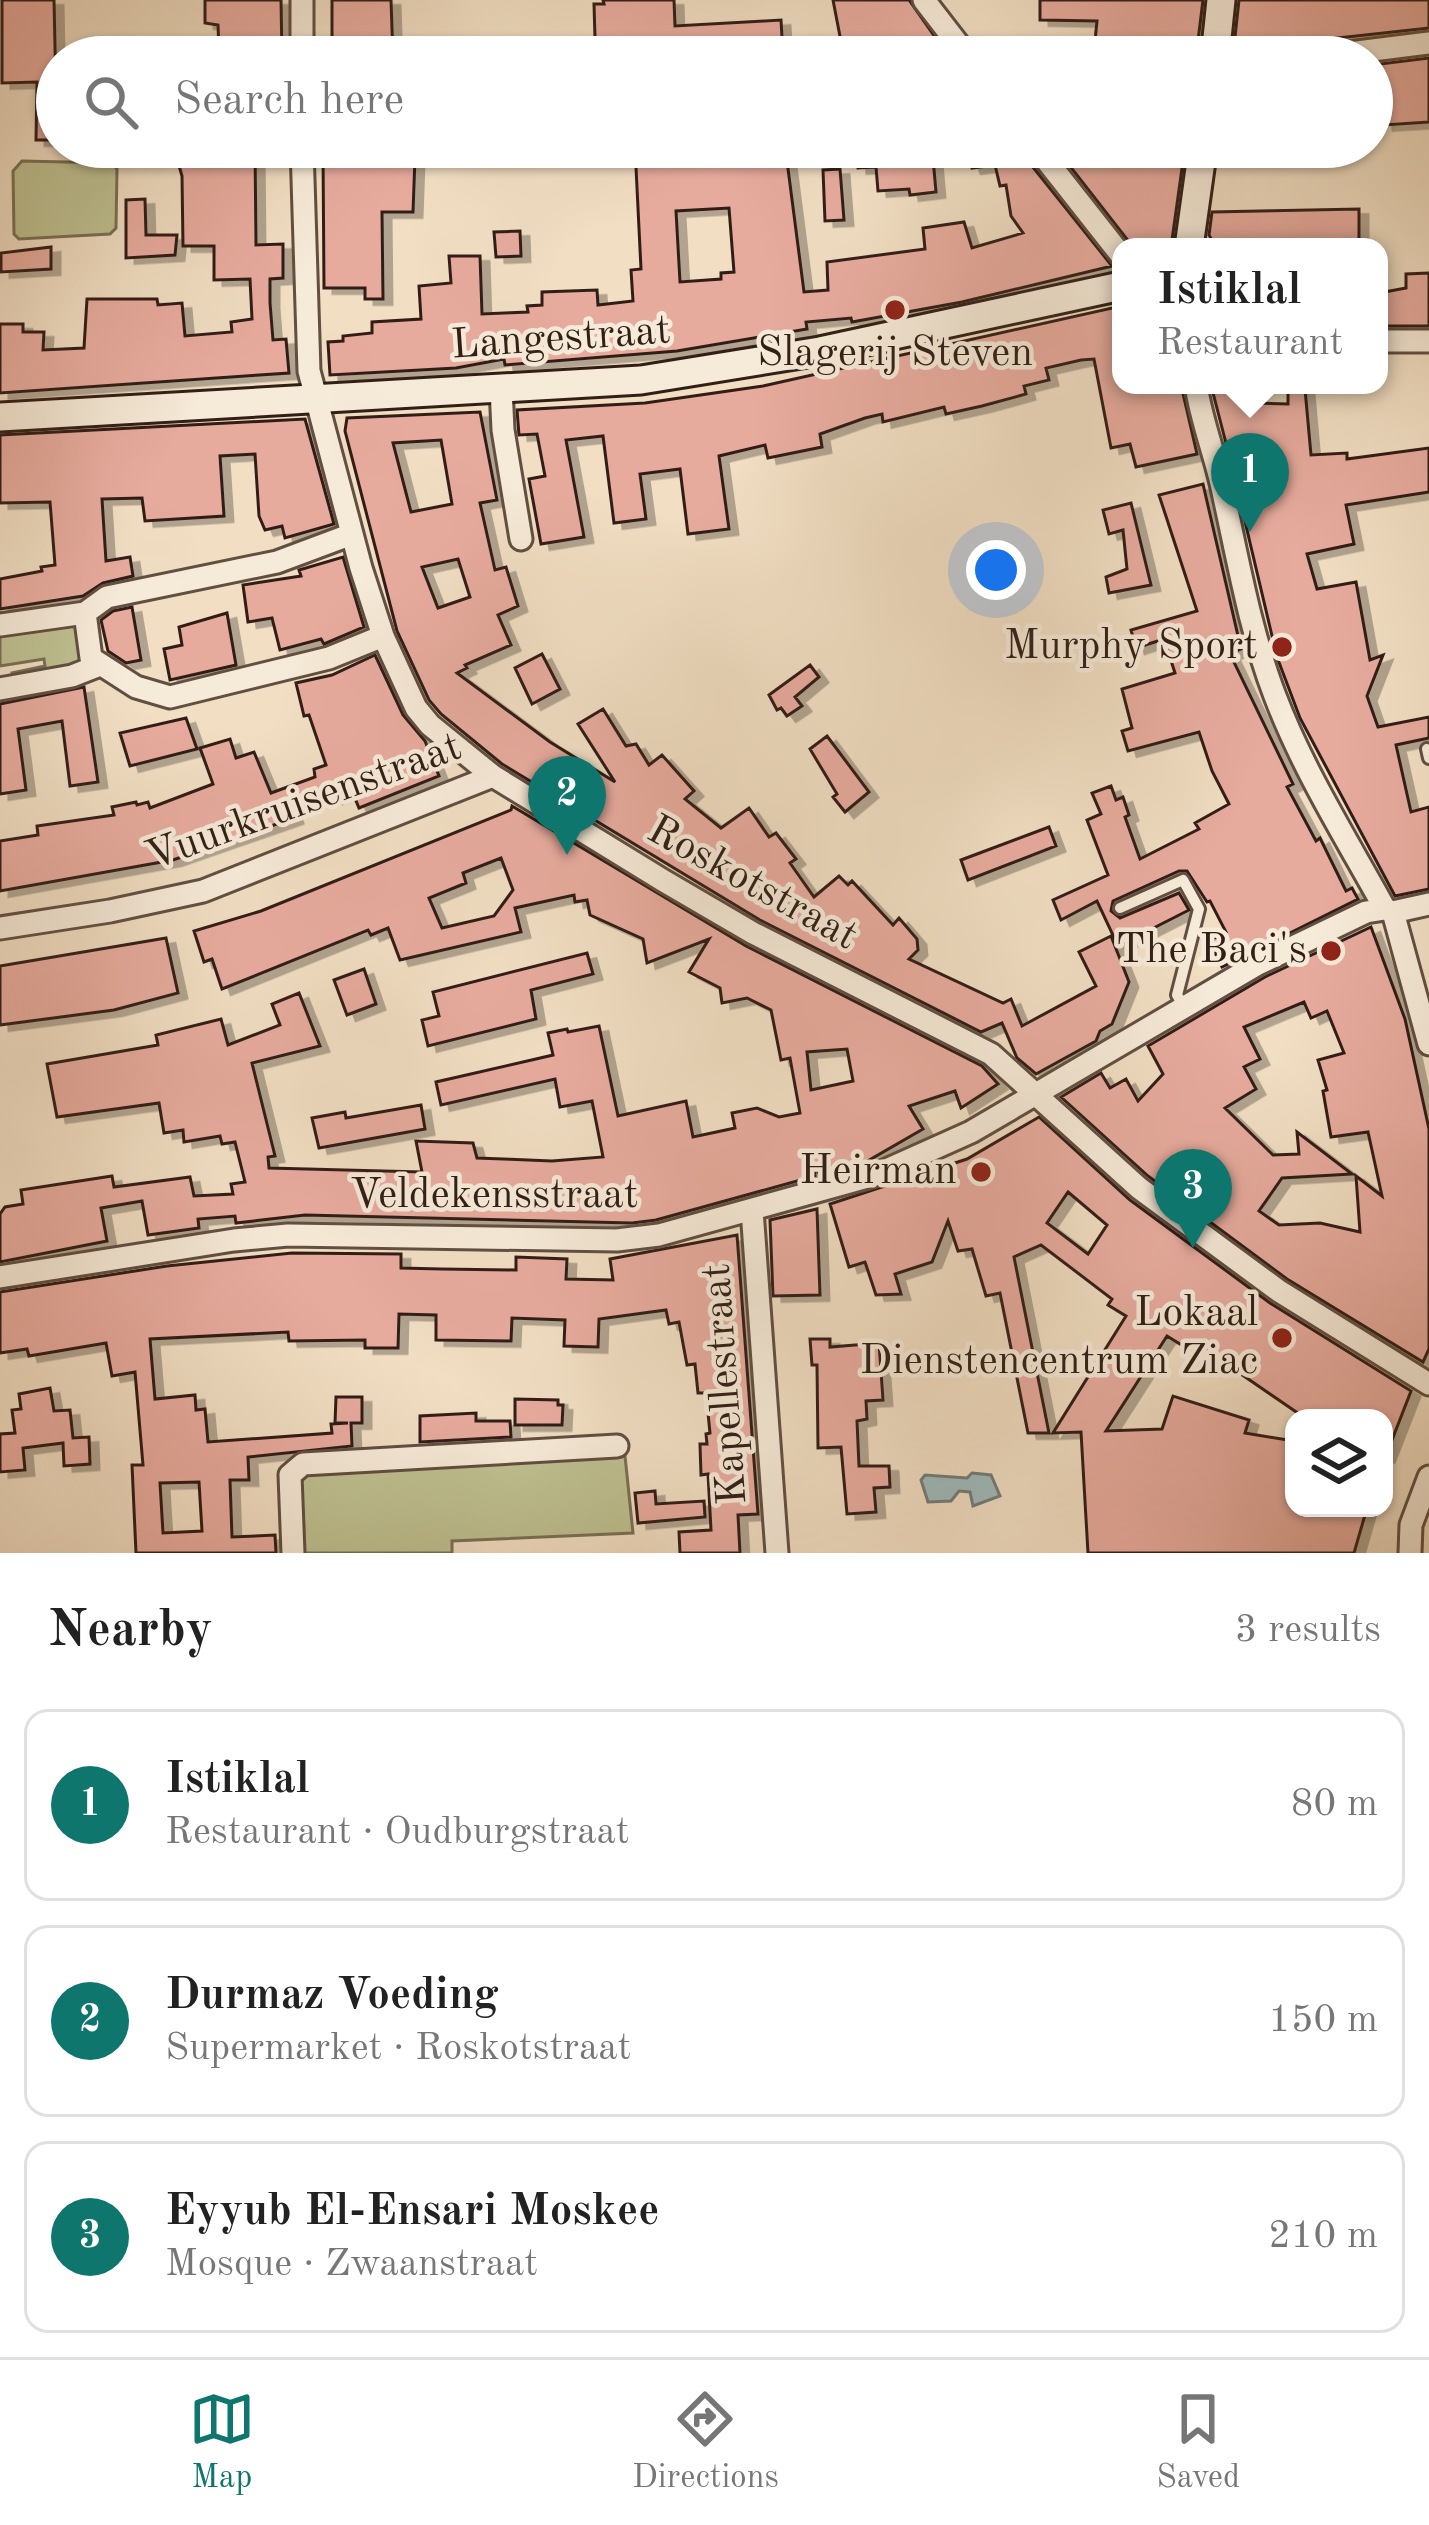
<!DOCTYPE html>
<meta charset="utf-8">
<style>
:root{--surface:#fff;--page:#f2f2f2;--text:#222;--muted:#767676;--line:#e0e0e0;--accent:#0f766e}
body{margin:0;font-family:"Old Standard TT",serif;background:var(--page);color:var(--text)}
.controls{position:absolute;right:36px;bottom:36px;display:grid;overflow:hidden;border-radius:24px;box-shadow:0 3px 9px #0004}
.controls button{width:108px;height:108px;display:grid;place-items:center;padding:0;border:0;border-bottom:3px solid var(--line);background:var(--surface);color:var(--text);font:60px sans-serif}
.you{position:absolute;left:996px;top:570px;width:42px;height:42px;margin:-30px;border:9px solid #fff;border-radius:50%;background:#1a73e8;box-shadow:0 0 0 18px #1a73e833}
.badge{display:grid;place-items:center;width:78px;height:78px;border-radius:50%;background:var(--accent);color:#fff;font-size:39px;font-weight:700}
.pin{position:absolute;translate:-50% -99px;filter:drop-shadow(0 3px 6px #0008)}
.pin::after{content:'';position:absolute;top:63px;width:42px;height:36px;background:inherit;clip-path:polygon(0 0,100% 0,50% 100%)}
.popup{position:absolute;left:1112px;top:238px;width:276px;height:156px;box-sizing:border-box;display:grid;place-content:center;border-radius:24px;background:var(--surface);filter:drop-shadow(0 3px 9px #0005);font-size:39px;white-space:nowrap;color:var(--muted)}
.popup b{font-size:45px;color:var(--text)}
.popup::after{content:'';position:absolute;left:50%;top:100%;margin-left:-24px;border:24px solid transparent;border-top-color:var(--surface)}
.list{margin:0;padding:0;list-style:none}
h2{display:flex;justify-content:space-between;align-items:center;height:156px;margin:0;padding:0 48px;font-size:51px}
h2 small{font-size:39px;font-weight:400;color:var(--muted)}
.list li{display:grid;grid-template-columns:78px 1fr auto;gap:36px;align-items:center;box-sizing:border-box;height:192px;margin:0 24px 24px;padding:0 24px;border:3px solid var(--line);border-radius:24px}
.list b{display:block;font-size:45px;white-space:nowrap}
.list p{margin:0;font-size:39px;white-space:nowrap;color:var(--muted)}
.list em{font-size:39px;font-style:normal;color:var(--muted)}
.icon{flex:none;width:66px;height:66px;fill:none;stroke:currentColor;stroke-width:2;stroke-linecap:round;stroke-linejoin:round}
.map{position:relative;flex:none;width:1429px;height:1553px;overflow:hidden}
.search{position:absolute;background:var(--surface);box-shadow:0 3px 9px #0004;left:36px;right:36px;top:36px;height:132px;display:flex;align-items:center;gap:30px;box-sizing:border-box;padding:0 42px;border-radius:66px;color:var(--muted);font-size:45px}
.sheet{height:804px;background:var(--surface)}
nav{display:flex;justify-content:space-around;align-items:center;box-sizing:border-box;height:168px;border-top:3px solid var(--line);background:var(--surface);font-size:33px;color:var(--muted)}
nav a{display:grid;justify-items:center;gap:6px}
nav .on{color:var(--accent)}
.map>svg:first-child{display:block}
.green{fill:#bec091;stroke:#787054;stroke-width:3}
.water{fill:#9ebabc;stroke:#727c7a;stroke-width:3}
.building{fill:#e7ab9e;stroke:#311f16;stroke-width:3;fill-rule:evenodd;filter:url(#shadow)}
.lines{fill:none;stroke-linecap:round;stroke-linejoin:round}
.lane-casing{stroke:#614f41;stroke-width:16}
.street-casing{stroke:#614f41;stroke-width:27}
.secondary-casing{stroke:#311f16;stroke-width:33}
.lane{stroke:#f6ead8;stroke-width:10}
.street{stroke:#f6ead8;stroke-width:21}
.secondary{stroke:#f6ead8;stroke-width:27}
.poi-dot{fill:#8f2418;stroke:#f6ead8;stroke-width:4.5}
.labels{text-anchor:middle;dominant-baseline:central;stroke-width:9;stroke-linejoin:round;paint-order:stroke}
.street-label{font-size:42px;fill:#311f16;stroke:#f6ead8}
.poi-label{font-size:42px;fill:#311f16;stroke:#f6ead8;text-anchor:end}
</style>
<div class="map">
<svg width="1429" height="1553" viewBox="0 0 1429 1553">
<defs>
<filter id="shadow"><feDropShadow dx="9" dy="5.5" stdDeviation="0" flood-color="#0004"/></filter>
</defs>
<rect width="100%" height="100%" fill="#f1dec3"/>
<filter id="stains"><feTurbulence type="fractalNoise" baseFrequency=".00167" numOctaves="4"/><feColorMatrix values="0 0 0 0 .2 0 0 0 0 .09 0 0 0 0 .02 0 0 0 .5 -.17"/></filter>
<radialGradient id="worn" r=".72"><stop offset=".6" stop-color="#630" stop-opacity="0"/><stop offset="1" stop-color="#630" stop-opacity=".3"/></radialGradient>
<path class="green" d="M 22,161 L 112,163 L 117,169 L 116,228 L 110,234 L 19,239 L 14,234 L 13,171 Z
M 75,624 L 83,666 L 13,680 L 12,673 L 45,666 L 44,659 L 0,666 L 0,634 Z
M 625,1456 L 633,1533 L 452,1541 L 452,1553 L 298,1553 L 293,1482 L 303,1473 Z"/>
<path class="water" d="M 972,1473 L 991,1475 L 1000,1496 L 973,1506 L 970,1492 L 959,1491 L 951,1501 L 928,1502 L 921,1480 L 925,1475 L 967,1478 Z"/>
<path class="building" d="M 2,0 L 54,0 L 57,140 L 36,140 L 37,82 L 2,83 Z
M 205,0 L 281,0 L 282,57 L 239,57 L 239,52 L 219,51 L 218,25 L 205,23 Z
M 332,0 L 391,0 L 393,57 L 332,57 Z
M 603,0 L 674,0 L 675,26 L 781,20 L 783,55 L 605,57 L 605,38 L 595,38 L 594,4 L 604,4 Z
M 833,0 L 909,0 L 949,57 L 844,57 Z
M 1040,0 L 1203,0 L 1196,57 L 1094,51 L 1097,21 L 1040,20 Z
M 1239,0 L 1429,0 L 1429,28 L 1238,49 L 1234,46 Z
M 1429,58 L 1429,122 L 1384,125 L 1380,64 Z
M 202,147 L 255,147 L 256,245 L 283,244 L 283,278 L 270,279 L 270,303 L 273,340 L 286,339 L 289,373 L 0,393 L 0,324 L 23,324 L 23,332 L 44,332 L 43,350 L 84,348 L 87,299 L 157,299 L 158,305 L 182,303 L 185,336 L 232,332 L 231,322 L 252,319 L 250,279 L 214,280 L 214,246 L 183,246 L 182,176 L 177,159 L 203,159 Z
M 635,147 L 744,147 L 745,166 L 787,161 L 804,292 L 828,290 L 827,262 L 925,249 L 923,228 L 964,222 L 972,248 L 1023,233 L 1011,216 L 1006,185 L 1000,186 L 995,165 L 972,168 L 964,147 L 1021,147 L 1024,156 L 1112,266 L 962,302 L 852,322 L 851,318 L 806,322 L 807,329 L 677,351 L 505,365 L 504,359 L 456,368 L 330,375 L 328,342 L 343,341 L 343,336 L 372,333 L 372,322 L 421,319 L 419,286 L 451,283 L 449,256 L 480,256 L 482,314 L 528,312 L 527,306 L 542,305 L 542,292 L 597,290 L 598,305 L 633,301 L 631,270 L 641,269 ZM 729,208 L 734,272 L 721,273 L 721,279 L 680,282 L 676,211 Z
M 856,147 L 932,147 L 936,192 L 910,195 L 909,189 L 878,191 L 876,167 L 858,168 Z
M 1055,147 L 1185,147 L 1171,247 L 1133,247 Z
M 323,152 L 415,157 L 413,212 L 382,212 L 383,299 L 365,299 L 365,288 L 324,288 Z
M 840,169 L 844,220 L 825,221 L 823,170 Z
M 145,199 L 146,235 L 177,235 L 175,255 L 126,258 L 126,200 Z
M 1359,209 L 1359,247 L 1216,247 L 1209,235 L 1212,212 Z
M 520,231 L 521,256 L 496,257 L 494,232 Z
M 51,247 L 51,269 L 1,272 L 1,253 Z
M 1429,273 L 1429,326 L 1379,326 L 1379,293 L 1406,288 L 1406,274 Z
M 1121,306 L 1121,385 L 1181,385 L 1197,454 L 1136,467 L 1130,444 L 1111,448 L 1094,359 L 1081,360 L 1046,368 L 1049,380 L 1024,386 L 1026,394 L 982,406 L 946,414 L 944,407 L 883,422 L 882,414 L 865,418 L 820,434 L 822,447 L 768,458 L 765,445 L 719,456 L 729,529 L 688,534 L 680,469 L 640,474 L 646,519 L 614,523 L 603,436 L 566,440 L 584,537 L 541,544 L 529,479 L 545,476 L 537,434 L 519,435 L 517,410 L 645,403 L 763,386 Z
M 1211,385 L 1252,385 L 1248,403 L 1288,404 L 1288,389 L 1305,389 L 1311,455 L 1347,453 L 1347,459 L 1429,448 L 1429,492 L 1346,505 L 1354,544 L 1307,554 L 1317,589 L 1356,582 L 1370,660 L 1383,655 L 1367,696 L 1378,727 L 1429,717 L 1429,738 L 1396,745 L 1411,812 L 1429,807 L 1429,889 L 1395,896 L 1300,718 L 1277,657 L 1234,475 L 1251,470 L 1244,444 L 1227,447 Z
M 480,412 L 497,500 L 480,503 L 495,570 L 506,567 L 518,606 L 498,615 L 511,645 L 465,665 L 467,668 L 457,673 L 550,742 L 615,782 L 578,724 L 603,709 L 626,746 L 636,744 L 649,765 L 662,755 L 694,791 L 685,799 L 721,828 L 749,808 L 769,837 L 776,833 L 796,859 L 790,863 L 814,897 L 839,876 L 848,885 L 852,881 L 893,925 L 899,918 L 917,939 L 918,950 L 909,959 L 1003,1003 L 1011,999 L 1022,1026 L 1096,986 L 1079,952 L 1111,936 L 1129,982 L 1112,1024 L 1100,1031 L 1096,1041 L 1036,1074 L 1017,1058 L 1002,1023 L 981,1032 L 760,920 L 502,764 L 441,714 L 429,700 L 397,631 L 345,431 L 347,418 ZM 441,440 L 452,504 L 411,512 L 393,443 ZM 458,559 L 470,597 L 438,608 L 422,567 Z
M 305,419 L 334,524 L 285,538 L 282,526 L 265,530 L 259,516 L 255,454 L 220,456 L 224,516 L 145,521 L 142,498 L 102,499 L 106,561 L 130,557 L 133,576 L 103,583 L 83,596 L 0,609 L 0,579 L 42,571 L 41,567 L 55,565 L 50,502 L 0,503 L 0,435 Z
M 1203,484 L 1241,649 L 1230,654 L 1293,784 L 1287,787 L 1316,841 L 1320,838 L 1346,891 L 1352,888 L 1358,899 L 1222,967 L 1209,941 L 1226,932 L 1210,901 L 1207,902 L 1187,871 L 1179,871 L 1113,901 L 1111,911 L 1120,918 L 1179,893 L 1189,910 L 1118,946 L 1097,901 L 1061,920 L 1053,900 L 1108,875 L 1087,820 L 1101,814 L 1092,793 L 1111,786 L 1116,800 L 1123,797 L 1129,815 L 1125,817 L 1140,859 L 1199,829 L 1195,823 L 1229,804 L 1212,771 L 1199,732 L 1128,751 L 1122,731 L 1132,728 L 1122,689 L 1175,673 L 1164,639 L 1136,648 L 1131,630 L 1197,611 L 1159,495 Z
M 1131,503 L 1151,585 L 1109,593 L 1106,577 L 1127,569 L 1123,530 L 1109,534 L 1103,510 Z
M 343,557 L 364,627 L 324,644 L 321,639 L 280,650 L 272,618 L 248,622 L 243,585 L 301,576 L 299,570 Z
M 132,607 L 141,660 L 126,663 L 108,651 L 101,620 L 113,611 Z
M 227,613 L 236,665 L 170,680 L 164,649 L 182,645 L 179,627 Z
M 542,654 L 560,689 L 532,704 L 515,668 Z
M 375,655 L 403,715 L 425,741 L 439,776 L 359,808 L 352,791 L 334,798 L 331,790 L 290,806 L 294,818 L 173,860 L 0,891 L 0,841 L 38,835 L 37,826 L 114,815 L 112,807 L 136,802 L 137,805 L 148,802 L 150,808 L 213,784 L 200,748 L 230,739 L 236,758 L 254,752 L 271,793 L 315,777 L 314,769 L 326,765 L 309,715 L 304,716 L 296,683 L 332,675 Z
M 810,665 L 819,677 L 795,697 L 802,706 L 787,716 L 781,708 L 777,710 L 769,695 Z
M 84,687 L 98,782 L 70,786 L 62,721 L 18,729 L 26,790 L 0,794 L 0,704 Z
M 186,718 L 197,749 L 130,766 L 120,733 Z
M 827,736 L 869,792 L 845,812 L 833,797 L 837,794 L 810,749 Z
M 512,806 L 746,946 L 982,1066 L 998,1084 L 961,1108 L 955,1091 L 909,1106 L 923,1129 L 864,1163 L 820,1175 L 815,1165 L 815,1176 L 656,1220 L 632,1223 L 305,1215 L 236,1223 L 235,1216 L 198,1219 L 199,1228 L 148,1235 L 142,1201 L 101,1208 L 107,1241 L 0,1262 L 0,1214 L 5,1207 L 23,1204 L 21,1190 L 112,1176 L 114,1187 L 190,1177 L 194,1196 L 233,1194 L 231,1184 L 245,1182 L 235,1142 L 222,1144 L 220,1136 L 184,1142 L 183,1130 L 164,1133 L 159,1103 L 57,1117 L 47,1064 L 158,1045 L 156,1035 L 221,1019 L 228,1045 L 280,1025 L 272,1004 L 299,993 L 320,1046 L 252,1063 L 275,1156 L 268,1157 L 269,1168 L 422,1172 L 416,1141 L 473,1143 L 477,1158 L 552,1161 L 603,1157 L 592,1101 L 560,1107 L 555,1079 L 441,1105 L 436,1082 L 553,1055 L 548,1033 L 567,1029 L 568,1032 L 599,1026 L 618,1116 L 686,1101 L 693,1137 L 735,1128 L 732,1113 L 757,1108 L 779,1117 L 800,1113 L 790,1058 L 781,1060 L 771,1010 L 747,998 L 722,1003 L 720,988 L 689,972 L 709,939 L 647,963 L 643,939 L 590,915 L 587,900 L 575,902 L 574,895 L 515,908 L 521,932 L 400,960 L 388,928 L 371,935 L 368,930 L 222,989 L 212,959 L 204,962 L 194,931 L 261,911 L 511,810 ZM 501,858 L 513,890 L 494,916 L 442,928 L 429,898 L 466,883 L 463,873 ZM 847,1049 L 853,1081 L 811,1090 L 807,1052 Z
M 1049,827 L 1056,846 L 968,880 L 961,860 Z
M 1371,927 L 1405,1019 L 1429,1129 L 1429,1349 L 1423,1362 L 1287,1279 L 1148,1176 L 1061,1097 L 1101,1073 L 1110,1088 L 1126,1079 L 1138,1101 L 1163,1074 L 1148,1046 L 1265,977 ZM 1304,1002 L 1311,1018 L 1327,1011 L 1344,1053 L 1318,1060 L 1327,1090 L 1323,1091 L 1331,1137 L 1368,1132 L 1382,1196 L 1356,1176 L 1360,1232 L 1320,1223 L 1279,1225 L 1259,1211 L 1282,1178 L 1352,1174 L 1297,1132 L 1299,1154 L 1273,1155 L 1225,1108 L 1256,1089 L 1244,1067 L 1260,1059 L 1244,1027 Z
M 166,938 L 178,993 L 114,1010 L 0,1025 L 0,966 Z
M 587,953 L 593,974 L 531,990 L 536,1019 L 428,1046 L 422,1020 L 439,1016 L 433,992 Z
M 364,969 L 376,1004 L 347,1015 L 334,980 Z
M 421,1105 L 425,1129 L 319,1148 L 312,1118 L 345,1112 L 346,1118 Z
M 1039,1117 L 1130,1200 L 1270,1303 L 1411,1391 L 1385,1458 L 1384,1418 L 1305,1418 L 1193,1341 L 1188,1349 L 1167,1336 L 1106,1431 L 1162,1429 L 1173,1396 L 1249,1420 L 1245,1433 L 1294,1441 L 1294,1508 L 1367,1508 L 1354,1553 L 1088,1553 L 1081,1432 L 1053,1433 L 1126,1316 L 1108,1305 L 1112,1299 L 1041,1245 L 1014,1257 L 1049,1433 L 1028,1433 L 1000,1293 L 986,1296 L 972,1249 L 958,1251 L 948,1221 L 932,1262 L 895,1274 L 901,1294 L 876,1295 L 865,1262 L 849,1267 L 830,1204 L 967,1159 ZM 1068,1192 L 1107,1225 L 1088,1254 L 1047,1223 Z
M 817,1209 L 820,1295 L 773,1296 L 770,1220 Z
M 737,1235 L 758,1514 L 738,1515 L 740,1553 L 680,1553 L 679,1532 L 711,1530 L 708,1474 L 701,1475 L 700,1444 L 707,1444 L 706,1434 L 710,1433 L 706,1393 L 698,1393 L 695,1364 L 687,1365 L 679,1322 L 669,1324 L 666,1310 L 599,1319 L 598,1347 L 564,1346 L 565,1320 L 512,1318 L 511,1341 L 436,1340 L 436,1315 L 399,1314 L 398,1348 L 365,1348 L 365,1340 L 289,1341 L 288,1332 L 150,1339 L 155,1399 L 195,1395 L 196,1410 L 205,1409 L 208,1442 L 332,1433 L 331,1424 L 348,1423 L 335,1423 L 336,1397 L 362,1397 L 362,1423 L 351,1423 L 352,1446 L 248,1457 L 249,1480 L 230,1480 L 232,1537 L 275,1535 L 276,1553 L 136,1553 L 132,1465 L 143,1465 L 135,1372 L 112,1376 L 106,1343 L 29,1356 L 27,1349 L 0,1353 L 0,1292 L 167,1266 L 292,1253 L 401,1254 L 401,1268 L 441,1269 L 516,1270 L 516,1257 L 567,1259 L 566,1279 L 613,1280 L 610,1259 ZM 199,1482 L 202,1531 L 163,1533 L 160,1483 Z
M 810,1339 L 830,1339 L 830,1347 L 879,1343 L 883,1400 L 866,1401 L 867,1419 L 857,1421 L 859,1466 L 889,1466 L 890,1487 L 874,1488 L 876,1512 L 847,1514 L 841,1447 L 818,1448 L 817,1365 L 812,1365 Z
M 50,1388 L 54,1411 L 70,1410 L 73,1438 L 89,1437 L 90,1464 L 64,1466 L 63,1443 L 23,1448 L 25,1470 L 0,1472 L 0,1434 L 15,1433 L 12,1410 L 21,1409 L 19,1394 Z
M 515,1399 L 558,1400 L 558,1405 L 563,1405 L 562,1425 L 515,1425 Z
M 476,1413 L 476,1421 L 510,1421 L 511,1437 L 420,1442 L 420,1416 Z
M 655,1491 L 656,1504 L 704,1501 L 705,1517 L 638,1523 L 635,1493 Z"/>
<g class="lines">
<g class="lane-casing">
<path id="lane" d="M 1427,749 L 1429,758
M 1120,908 L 1183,880 L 1199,909 L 1177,995 L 1184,1007"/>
</g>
<g class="street-casing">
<path id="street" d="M 302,0 L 302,57
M 924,0 L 968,57
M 1317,57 L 1429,43
M 302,147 L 309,371 L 361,568 L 383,636 L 416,708 L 430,725 L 493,776 L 664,881 L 753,933 L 991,1054 L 1139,1188 L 1279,1291 L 1429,1384
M 1036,147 L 1121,255
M 1379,341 L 1429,341
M 1196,385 C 1201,419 1213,449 1221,483 C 1237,554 1249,628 1275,696 C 1303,770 1347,840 1385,909
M 501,388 L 503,430 L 521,539
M 352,534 L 277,562 L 107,597 L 85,613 L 91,658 L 136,687 L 170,697 L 329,658 L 383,636
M 0,625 L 85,613
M 0,689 L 72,676 L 100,665
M 1385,909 L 1393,912 L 1429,1044
M 1393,912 L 1429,904
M 0,928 L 110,911 L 203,891 L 493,776
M 752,1210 L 777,1553
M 0,1277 L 234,1240 L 288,1235 L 617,1240 L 659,1235 L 875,1175 L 971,1132 L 1258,964 L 1366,912 L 1385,909
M 293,1553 L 290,1475 L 303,1464 L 617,1446
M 1410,1553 L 1411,1525 L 1429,1477"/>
</g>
<g class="secondary-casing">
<path id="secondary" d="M 1215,57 L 1221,0
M 1189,247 L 1203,147
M 0,417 L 641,380 L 820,351 L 1121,286"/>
</g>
<use href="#lane" class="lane"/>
<use href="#street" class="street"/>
<use href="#secondary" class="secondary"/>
</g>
<g class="poi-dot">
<circle cx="895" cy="310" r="12"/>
<circle cx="1282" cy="647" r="12"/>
<circle cx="1331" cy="951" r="12"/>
<circle cx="981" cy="1172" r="12"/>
<circle cx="1282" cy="1338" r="12"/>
</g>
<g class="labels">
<g class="street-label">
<text transform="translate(561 339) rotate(-4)">Langestraat</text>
<text transform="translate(304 803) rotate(-20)">Vuurkruisenstraat</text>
<text transform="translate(752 884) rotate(29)">Roskotstraat</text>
<text x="494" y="1196">Veldekensstraat</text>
<text transform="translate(726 1384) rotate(-94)">Kapellestraat</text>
</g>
<g class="poi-label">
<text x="895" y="354" text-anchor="middle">Slagerij Steven</text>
<text x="1258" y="647">Murphy Sport</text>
<text x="1307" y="951">The Baci's</text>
<text x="957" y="1172">Heirman</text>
<text x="1258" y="1314">Lokaal<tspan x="1258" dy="48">Dienstencentrum Ziac</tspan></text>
</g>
</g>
<rect width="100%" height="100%" filter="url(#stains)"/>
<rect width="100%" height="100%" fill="url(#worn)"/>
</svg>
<div class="controls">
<button><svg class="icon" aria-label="layers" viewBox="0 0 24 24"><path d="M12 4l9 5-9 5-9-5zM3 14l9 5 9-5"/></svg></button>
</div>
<div class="you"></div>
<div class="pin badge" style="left:1250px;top:532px">1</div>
<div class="popup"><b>Istiklal</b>Restaurant</div>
<div class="pin badge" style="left:567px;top:855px">2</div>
<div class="pin badge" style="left:1193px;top:1248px">3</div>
<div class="search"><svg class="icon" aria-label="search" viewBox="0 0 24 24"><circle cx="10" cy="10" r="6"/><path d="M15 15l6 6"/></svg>Search here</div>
</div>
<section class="sheet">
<h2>Nearby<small>3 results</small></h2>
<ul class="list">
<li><span class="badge">1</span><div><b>Istiklal</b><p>Restaurant · Oudburgstraat</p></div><em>80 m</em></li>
<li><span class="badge">2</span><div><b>Durmaz Voeding</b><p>Supermarket · Roskotstraat</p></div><em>150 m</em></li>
<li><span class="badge">3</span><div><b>Eyyub El-Ensari Moskee</b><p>Mosque · Zwaanstraat</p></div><em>210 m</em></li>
</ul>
</section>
<nav>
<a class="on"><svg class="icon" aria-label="map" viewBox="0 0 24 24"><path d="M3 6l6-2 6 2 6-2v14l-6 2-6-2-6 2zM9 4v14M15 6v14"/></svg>Map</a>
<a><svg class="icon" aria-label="directions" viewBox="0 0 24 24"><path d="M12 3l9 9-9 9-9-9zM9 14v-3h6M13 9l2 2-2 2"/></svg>Directions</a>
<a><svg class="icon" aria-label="saved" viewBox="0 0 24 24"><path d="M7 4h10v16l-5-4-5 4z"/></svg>Saved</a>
</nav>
